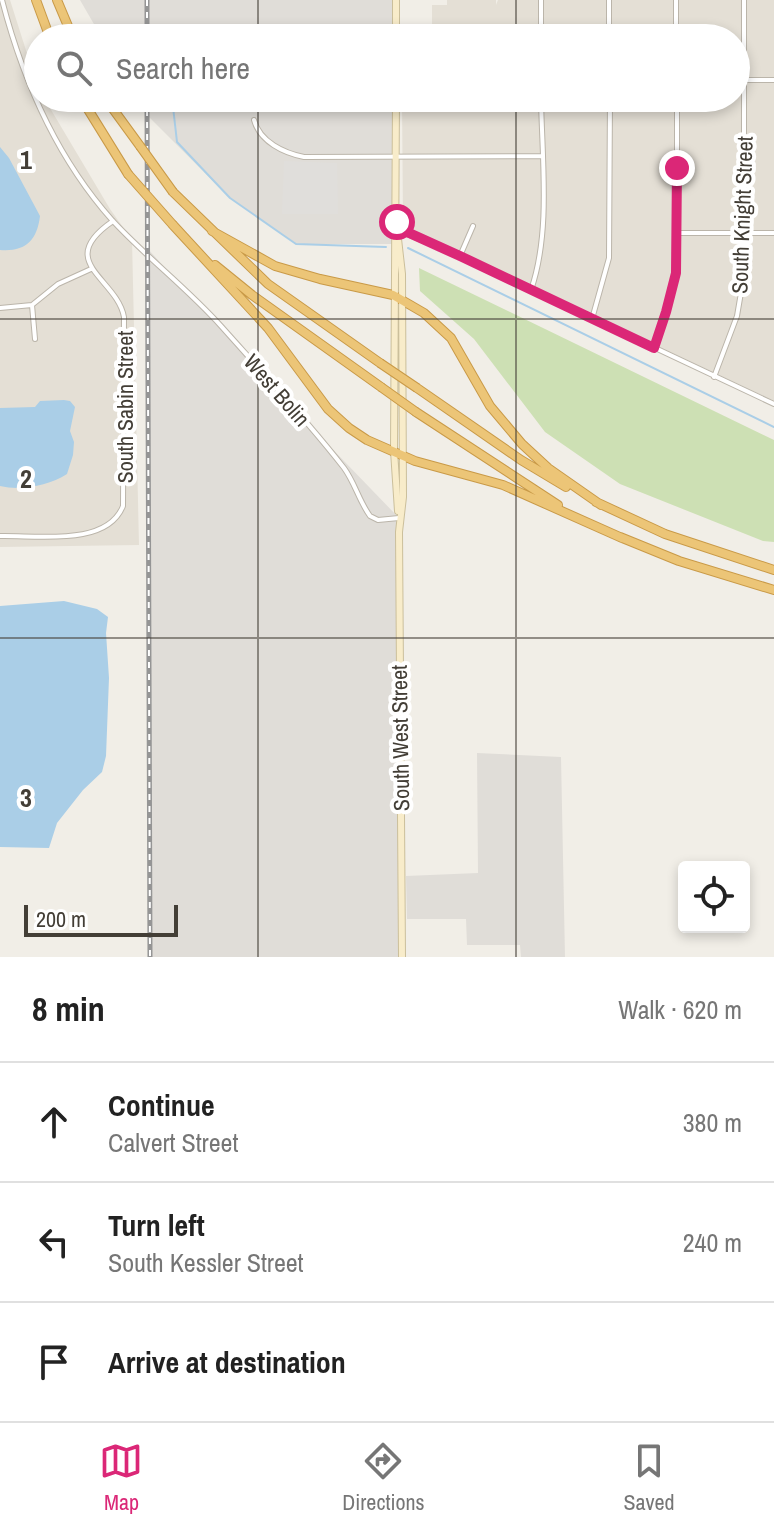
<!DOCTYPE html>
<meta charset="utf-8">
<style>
:root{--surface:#fff;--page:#f2f2f2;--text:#222;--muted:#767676;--line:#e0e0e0;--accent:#db2777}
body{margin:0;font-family:"Archivo Narrow",sans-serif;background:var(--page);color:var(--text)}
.controls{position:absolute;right:24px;bottom:24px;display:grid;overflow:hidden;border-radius:8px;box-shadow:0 4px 12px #0003}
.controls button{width:72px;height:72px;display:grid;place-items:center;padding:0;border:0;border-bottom:2px solid var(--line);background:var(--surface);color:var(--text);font:40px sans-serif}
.scale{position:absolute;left:24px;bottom:20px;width:154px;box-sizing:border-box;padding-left:8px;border:4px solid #433e36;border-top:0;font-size:22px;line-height:28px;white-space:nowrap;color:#433e36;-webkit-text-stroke:6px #fff;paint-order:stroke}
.stop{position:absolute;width:24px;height:24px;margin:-18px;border:6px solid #db2777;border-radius:50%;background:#fff}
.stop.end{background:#db2777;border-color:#fff;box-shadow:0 2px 8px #0008}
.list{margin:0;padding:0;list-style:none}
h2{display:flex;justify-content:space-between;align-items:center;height:104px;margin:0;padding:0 32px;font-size:34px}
h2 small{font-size:26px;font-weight:400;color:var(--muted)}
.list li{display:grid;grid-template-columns:52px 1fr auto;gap:24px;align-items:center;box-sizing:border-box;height:120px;padding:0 32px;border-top:2px solid var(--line)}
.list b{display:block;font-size:30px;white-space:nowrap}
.list p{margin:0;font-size:26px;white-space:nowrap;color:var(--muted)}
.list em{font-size:26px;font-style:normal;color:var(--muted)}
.icon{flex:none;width:44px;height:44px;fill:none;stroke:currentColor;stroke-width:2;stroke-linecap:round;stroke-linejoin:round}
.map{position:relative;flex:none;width:774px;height:957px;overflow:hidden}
.search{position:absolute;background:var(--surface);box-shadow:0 4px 12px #0003;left:24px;right:24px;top:24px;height:88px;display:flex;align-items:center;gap:20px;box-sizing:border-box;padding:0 28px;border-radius:44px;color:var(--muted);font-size:30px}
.sheet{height:464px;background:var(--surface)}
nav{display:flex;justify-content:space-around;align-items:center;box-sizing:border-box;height:112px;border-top:2px solid var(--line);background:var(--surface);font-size:22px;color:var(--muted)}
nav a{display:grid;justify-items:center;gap:4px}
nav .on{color:var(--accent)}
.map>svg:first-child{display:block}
.residential{fill:#e4dfd5}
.industrial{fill:#e0ddd8}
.green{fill:#cde0b4}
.parking{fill:#e0dedb}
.water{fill:#aacee7}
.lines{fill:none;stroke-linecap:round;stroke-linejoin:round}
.stream{stroke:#aacee7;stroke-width:2}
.street-casing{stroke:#bbb5aa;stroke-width:6}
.secondary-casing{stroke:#cbbf9b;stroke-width:8}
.highway-casing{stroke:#c99a48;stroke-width:10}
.street{stroke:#fff;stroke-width:4}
.secondary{stroke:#f8ecca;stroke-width:6}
.highway{stroke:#ecc577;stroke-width:8}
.rail-casing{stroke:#959595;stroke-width:5}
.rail{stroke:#fff;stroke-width:2;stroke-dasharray:6;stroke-linecap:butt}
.highway-bridge-casing{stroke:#c99a48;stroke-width:10;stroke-linecap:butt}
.highway-bridge{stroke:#ecc577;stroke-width:8}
.route{stroke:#db2777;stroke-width:10}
.grid{fill:none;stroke:#433e36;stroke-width:2;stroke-opacity:0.55}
.labels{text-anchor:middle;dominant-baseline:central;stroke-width:8;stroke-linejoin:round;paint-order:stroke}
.street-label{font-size:22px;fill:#433e36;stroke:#fff}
.grid-label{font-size:26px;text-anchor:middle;font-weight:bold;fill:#433e36;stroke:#fff;stroke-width:8;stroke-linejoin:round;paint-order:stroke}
</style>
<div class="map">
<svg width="774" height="957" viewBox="0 0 774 957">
<rect width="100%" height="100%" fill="#f1eee7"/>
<path class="residential" d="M 0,0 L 10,0 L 38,88 L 38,98 L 44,98 L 110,209 L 132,240 L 139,545 L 0,547 Z
M 447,0 L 496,0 L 496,5 L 498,0 L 774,0 L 774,401 L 405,227 L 403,224 L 402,98 L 736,98 L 736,38 L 432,38 L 432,5 L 447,5 Z"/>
<path class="industrial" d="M 80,0 L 397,0 L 397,38 L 102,38 Z
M 137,98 L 397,98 L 399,244 L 296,244 L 230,198 L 147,115 Z
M 148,249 L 289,404 L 399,518 L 402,957 L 150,957 Z
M 477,753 L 561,757 L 565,957 L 521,957 L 520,945 L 467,945 L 466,919 L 407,919 L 406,876 L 478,873 Z"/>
<path class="green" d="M 419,268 L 774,440 L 774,542 L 763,541 L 620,484 L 545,432 L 474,339 L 420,291 Z"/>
<path class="parking" d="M 284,161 L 337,163 L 338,214 L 282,214 Z"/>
<path class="water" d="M 0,147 L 9,158 L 40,216 C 37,241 25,252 0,250 Z
M 64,400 L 70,401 L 75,407 L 70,431 L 74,442 L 73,455 L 67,474 C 48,486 21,491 0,486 L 0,408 L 35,407 L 40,401 Z
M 64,601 L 97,609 L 108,617 L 106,633 L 109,678 L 106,756 L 102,772 L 83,790 L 57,823 L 49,848 L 0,847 L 0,606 Z"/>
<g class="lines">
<path class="stream" d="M 172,98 L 177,142 L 230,198 L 283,235 L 296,244 L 386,247
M 408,248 L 774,427"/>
<g class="street-casing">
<path id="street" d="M 2,0 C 23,81 56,157 112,220 C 146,257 187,288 221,326 C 262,372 306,419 344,468 C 355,483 359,501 370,516 L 378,520 L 399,518
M 541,0 L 541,38
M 609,0 L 609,38
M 676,0 L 676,38
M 736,80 L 774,80
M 254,120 C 260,142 284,153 304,157 L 542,156
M 397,230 L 460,256 L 774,404
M 678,233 L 774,233
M 460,256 L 473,226
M 531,290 C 551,232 542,160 541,98
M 32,305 L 35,339
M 0,308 L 32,305 L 58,284 L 91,269
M 592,319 L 609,258 L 610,98
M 654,348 L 673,288 L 677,262 L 677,98
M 714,377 L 737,316 L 744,275 L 744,0
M 0,536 C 37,535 107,547 123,506 L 124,317 C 117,278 53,262 113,221"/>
</g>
<g class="secondary-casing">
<path id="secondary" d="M 396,38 L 396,0
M 396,98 L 394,451 L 398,511
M 397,230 L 402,274 L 403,497 L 399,532 L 402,957"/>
</g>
<g class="highway-casing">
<path id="highway" d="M 36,0 L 50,38
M 57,0 L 73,38
M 81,98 L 128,174
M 105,98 L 140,146
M 173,192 L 268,284 L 380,363
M 173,225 L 268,328 L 328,409 L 349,428 L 367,440 L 415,461 L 503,485 L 622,538
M 212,231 L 275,266 L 320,279 L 393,295 L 424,313 L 451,338 L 490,406 L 522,444 L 548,468 L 601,505
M 215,265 L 252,295 L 381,387
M 417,388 L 521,460 L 566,487
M 416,412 L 558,505
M 596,502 L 665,534 L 774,570
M 620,537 L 679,561 L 774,590"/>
</g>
<use href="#street" class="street"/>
<use href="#secondary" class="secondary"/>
<use href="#highway" class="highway"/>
<g class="rail-casing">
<path id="rail" d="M 147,0 L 147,38
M 147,98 L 150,957"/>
</g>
<use href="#rail" class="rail"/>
<g class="highway-bridge-casing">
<path id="highway-bridge" d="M 140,146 L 173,192
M 128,174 L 173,225
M 380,363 L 417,388
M 381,387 L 416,412"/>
</g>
<use href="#highway-bridge" class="highway-bridge"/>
</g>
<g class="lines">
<path class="route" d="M 397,222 L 397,230 L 407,232 L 460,256 L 654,348 L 666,312 L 676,273 L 677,168"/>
</g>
<path class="grid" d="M 258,0 L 258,38M 516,0 L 516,38M 258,98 L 258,957M 516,98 L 516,957M 0,319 L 774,319M 0,638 L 774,638"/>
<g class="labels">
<g class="street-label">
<text transform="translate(742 215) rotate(-88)">South Knight Street</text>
<text transform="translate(277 390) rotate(49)">West Bolin</text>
<text transform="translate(125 407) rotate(-90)">South Sabin Street</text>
<text transform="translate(400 738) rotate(-91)">South West Street</text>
</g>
</g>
<g class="grid-label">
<text x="26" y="169">1</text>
<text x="26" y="488">2</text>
<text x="26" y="807">3</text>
</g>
</svg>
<div class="controls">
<button><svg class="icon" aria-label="locate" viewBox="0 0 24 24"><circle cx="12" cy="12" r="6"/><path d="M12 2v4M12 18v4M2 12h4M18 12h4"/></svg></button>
</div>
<div class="scale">200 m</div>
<div class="stop" style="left:397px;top:222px"></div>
<div class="stop end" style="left:677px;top:168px"></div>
<div class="search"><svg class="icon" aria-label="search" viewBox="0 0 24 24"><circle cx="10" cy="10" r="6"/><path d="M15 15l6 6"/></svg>Search here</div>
</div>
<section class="sheet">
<h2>8 min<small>Walk · 620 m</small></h2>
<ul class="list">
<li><svg class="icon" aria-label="ahead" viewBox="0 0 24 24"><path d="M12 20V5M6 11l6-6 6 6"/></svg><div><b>Continue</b><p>Calvert Street</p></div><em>380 m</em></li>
<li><svg class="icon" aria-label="left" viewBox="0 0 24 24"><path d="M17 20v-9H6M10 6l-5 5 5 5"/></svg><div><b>Turn left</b><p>South Kessler Street</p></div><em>240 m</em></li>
<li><svg class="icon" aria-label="arrive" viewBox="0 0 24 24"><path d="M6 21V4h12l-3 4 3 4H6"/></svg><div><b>Arrive at destination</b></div></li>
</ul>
</section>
<nav>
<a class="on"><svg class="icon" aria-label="map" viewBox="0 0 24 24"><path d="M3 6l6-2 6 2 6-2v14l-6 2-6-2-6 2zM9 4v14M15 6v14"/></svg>Map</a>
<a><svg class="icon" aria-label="directions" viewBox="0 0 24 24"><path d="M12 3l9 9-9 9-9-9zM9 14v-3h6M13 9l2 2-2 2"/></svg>Directions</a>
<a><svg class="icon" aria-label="saved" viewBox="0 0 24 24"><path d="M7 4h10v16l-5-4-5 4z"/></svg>Saved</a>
</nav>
